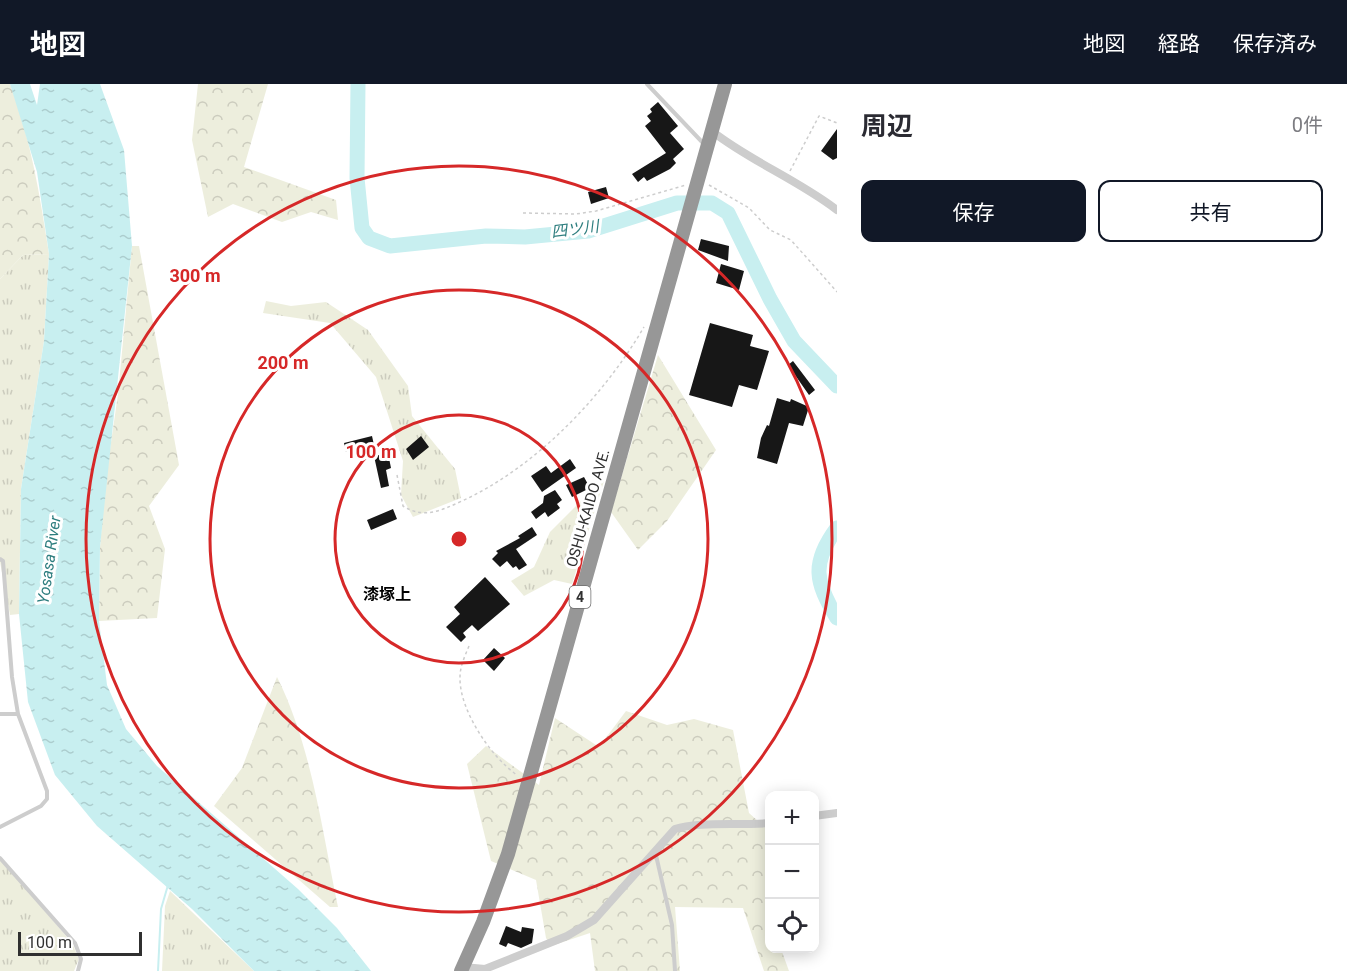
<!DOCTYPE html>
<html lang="ja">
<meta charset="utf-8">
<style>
:root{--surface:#fff;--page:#f2f2f3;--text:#2b2b33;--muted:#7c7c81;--line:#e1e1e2;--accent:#111827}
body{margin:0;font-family:Roboto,"Noto Sans JP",sans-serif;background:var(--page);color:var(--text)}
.controls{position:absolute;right:18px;bottom:18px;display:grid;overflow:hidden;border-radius:12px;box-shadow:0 3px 15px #0003}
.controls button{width:54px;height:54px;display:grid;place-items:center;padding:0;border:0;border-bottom:2px solid var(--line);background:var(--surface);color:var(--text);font:30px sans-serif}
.scale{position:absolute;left:18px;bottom:15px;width:124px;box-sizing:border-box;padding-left:6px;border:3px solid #303030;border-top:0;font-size:16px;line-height:21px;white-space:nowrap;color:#303030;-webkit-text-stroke:4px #fff;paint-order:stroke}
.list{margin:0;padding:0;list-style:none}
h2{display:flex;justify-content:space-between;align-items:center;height:78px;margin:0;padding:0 24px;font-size:26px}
h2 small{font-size:20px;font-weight:400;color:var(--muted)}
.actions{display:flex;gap:12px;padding:18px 24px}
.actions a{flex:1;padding:14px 0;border:2px solid var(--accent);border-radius:12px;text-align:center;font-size:21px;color:var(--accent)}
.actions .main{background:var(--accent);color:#fff}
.icon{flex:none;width:33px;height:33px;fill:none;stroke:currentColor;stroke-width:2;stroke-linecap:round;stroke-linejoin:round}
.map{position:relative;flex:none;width:837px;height:887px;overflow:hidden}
header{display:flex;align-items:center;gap:36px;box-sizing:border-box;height:84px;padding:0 30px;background:var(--accent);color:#fff}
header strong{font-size:28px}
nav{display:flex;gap:33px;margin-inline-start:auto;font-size:21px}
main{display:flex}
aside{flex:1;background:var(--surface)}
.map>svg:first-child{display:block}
.grass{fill:url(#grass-tufts)}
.forest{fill:url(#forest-crowns)}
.water{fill:url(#water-ripples)}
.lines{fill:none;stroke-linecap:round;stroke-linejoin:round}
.stream{stroke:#c8eff0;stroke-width:2}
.river{stroke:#c8eff0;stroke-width:15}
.building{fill:#171717}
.path{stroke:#cdcdcd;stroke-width:1.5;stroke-dasharray:3 3;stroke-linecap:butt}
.lane{stroke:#cdcdcd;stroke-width:4}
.street{stroke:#cdcdcd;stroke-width:8}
.highway{stroke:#979797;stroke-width:14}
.ring{fill:none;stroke:#d62828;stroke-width:3}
.labels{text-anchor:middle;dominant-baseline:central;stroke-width:6;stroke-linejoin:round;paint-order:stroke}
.shield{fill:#fff;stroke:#6e6e6e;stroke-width:1.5}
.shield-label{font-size:14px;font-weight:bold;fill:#303030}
.street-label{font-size:15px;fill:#303030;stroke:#fff}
.water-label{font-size:16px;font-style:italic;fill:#2e7e7f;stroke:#fff}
.neighbourhood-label{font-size:16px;font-weight:bold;fill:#000;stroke:#fff}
.centre{fill:#d62828;stroke:#fff;stroke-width:3}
.ring-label{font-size:18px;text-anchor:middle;font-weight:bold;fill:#d62828;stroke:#fff;stroke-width:6;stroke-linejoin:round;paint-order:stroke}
</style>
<header>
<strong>地図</strong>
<nav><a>地図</a><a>経路</a><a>保存済み</a></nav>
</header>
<main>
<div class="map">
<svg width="837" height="887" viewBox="0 0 837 887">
<defs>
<pattern id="grass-tufts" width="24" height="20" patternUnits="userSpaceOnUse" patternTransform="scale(1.5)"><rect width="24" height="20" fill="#edeedd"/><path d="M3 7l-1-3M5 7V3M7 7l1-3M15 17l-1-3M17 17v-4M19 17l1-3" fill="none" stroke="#ccccbe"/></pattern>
<pattern id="forest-crowns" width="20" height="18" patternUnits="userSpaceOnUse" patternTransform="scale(1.5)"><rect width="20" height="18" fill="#edeedd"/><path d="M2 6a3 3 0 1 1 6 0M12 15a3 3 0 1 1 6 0" fill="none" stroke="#ccccbe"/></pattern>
<pattern id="water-ripples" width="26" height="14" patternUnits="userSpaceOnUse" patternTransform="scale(1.5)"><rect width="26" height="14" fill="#c8eff0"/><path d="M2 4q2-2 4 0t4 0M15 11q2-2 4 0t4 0" fill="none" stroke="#accdce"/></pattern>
</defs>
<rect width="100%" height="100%" fill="#fff"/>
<path class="grass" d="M 49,170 L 44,257 L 21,405 L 19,530 L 10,531 L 0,478 L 0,195 L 23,171 Z
M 266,217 L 291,222 L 326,218 L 368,246 L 408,302 L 412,332 L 455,385 L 461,414 L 413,433 L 401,411 L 403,377 L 376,293 L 330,239 L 263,229 Z
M 604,397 L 572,500 L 554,496 L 524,512 L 511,497 L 534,483 L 550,448 L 593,405 Z
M 0,774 L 72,859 L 79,875 L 74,887 L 0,887 Z
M 170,807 L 254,887 L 162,887 L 165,822 Z"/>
<path class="forest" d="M 0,0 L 10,0 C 31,55 40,112 49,170 L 23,171 L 0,195 Z
M 198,0 L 268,0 L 244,83 L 336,116 L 338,136 L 311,128 L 282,138 L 233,120 L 208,133 L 192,56 Z
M 132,162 L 139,162 L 179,381 L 149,422 L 165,465 L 157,534 L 99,537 L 100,463 L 106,393 L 118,310 Z
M 658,271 L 716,366 L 667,437 L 638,466 L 611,428 Z
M 277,593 C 312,663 322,747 338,823 L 330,823 L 214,722 L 242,684 Z
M 626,627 L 667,641 L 694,635 L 733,646 L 749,729 L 769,747 L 770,864 L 781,865 L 789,887 L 764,887 L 743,824 L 675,823 L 680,887 L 595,887 L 590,849 L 551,862 L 546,854 L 536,796 L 491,777 L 467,680 L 486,662 L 539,701 L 555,634 L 599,663 Z"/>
<path class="water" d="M 10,0 L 30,0 L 37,21 L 40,0 L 100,0 L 124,66 L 132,162 L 100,463 L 99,537 L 107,601 L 126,645 L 157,682 L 298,805 L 337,844 L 371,887 L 254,887 L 192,825 L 97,742 L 55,691 L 28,618 L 19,530 L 21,405 L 44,257 L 49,170 L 37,88 Z"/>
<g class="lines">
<path class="stream" d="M 158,887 L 161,825 L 168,801"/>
<path class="river" d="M 358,0 L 357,94 L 362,144 L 369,154 L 390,162 L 486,152 L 525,153 L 588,147 L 677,119 L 712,119 L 728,129 L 770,215 L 794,257 L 837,302
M 837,444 C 811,479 815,498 837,534"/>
</g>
<path class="building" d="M 658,18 L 678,42 L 670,49 L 684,65 L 673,75 L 676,79 L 670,85 L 647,97 L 644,93 L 638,98 L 632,90 L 666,69 L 645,42 L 651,37 L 647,32 L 652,28 L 650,25 Z
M 837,45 L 837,74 L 833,76 L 821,67 Z
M 606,103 L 609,114 L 591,120 L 588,108 Z
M 701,155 L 729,162 L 728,177 L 698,166 Z
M 721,180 L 744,187 L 739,206 L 716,199 Z
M 710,239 L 753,251 L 750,262 L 769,267 L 757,306 L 739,301 L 732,323 L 689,311 Z
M 793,277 L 815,306 L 809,311 L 788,281 Z
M 777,314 L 790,318 L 791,315 L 809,323 L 803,342 L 789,339 L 777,380 L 757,374 L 761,354 L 767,341 L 769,342 Z
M 372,352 L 374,361 L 346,368 L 344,359 Z
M 421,352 L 429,363 L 413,376 L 406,365 Z
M 388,369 L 391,384 L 386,386 L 389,402 L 381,404 L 374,372 Z
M 570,375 L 576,384 L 542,408 L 531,392 L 546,382 L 551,389 Z
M 584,393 L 590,404 L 572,413 L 566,401 Z
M 555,406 L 562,416 L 557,420 L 560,424 L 548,433 L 545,428 L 536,435 L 531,428 L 543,419 L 544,412 Z
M 393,425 L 397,435 L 371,446 L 367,436 Z
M 532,443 L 537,451 L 516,465 L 527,481 L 519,486 L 516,482 L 513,484 L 507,477 L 500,483 L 492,475 L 498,469 L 496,467 L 520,454 L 518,452 Z
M 485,493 L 510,520 L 478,547 L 472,541 L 463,549 L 466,553 L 461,558 L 446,543 L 460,530 L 454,523 Z
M 494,564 L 505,574 L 494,587 L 483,576 Z
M 506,842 L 521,848 L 522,843 L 534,845 L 532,859 L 521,864 L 508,859 L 506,863 L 499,860 Z"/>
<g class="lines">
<path class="path" d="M 790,87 L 819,32 L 837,39
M 709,101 L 749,124 L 770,146 L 791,156 L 837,208
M 523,129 L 576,130 L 596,127 L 686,101
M 397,391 L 403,422 C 424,435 440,427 462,417 C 536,383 603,313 644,243
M 469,562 C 465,572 460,582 460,593 C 459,626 491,673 517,691"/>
<path class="lane" d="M 647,0 L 703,59
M 0,475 L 3,477 L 12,593 L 18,630 L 47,707 L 47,715 L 41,722 L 0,743
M 0,630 L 18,630
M 655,767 L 672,841 L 675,887
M 0,774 L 75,859 L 81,875 L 78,887"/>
<path class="street" d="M 713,48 C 752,78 798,96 837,126
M 814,732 L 837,729
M 463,883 L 485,885 L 567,852 L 594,836 L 675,745 C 698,737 741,742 770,739"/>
<path class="highway" d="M 461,887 L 483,838 L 508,770 L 725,0"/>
</g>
<g class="ring">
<circle cx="459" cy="455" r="124"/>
<circle cx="459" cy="455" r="249"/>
<circle cx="459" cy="455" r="373"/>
</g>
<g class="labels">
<rect class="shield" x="569.5" y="502" width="21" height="22" rx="4.5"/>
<g class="shield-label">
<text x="580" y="513">4</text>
</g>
<g class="street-label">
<text transform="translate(588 424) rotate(-74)">OSHU-KAIDO AVE.</text>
</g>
<g class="water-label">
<text transform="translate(575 145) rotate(-7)">四ツ川</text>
<text transform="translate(49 476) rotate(-82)">Yosasa River</text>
</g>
<g class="neighbourhood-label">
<text x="387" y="510">漆塚上</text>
</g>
</g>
<circle cx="459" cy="455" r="9" class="centre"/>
<g class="ring-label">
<text x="195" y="198">300 m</text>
<text x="283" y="285">200 m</text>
<text x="371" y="374">100 m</text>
</g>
</svg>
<div class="controls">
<button>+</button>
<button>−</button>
<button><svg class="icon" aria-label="locate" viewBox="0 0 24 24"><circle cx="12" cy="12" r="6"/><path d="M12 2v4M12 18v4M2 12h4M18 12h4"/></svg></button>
</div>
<div class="scale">100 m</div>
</div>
<aside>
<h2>周辺<small>0件</small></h2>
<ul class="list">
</ul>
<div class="actions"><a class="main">保存</a><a>共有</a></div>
</aside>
</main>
